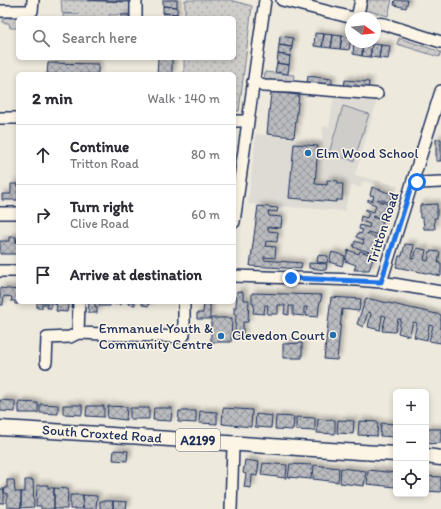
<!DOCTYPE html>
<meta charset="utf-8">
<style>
:root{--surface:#fff;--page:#f7f7f7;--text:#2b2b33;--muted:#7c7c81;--line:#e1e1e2}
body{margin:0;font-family:Itim,sans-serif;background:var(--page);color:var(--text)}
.controls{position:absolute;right:12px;bottom:12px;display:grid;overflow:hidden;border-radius:6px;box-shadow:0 2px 6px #0003}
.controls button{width:36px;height:36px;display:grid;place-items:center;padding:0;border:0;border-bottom:1px solid var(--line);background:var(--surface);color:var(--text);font:20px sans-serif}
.compass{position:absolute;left:345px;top:12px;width:36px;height:36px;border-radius:50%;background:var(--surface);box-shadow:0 2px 6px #0003;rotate:105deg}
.stop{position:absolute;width:12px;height:12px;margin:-9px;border:3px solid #1a73e8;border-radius:50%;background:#fff}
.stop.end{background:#1a73e8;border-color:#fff;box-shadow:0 1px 4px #0008}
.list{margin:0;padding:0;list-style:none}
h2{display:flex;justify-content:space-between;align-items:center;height:52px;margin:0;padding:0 16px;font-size:17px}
h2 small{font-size:13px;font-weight:400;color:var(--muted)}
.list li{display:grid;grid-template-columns:26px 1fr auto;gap:12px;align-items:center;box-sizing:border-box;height:60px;padding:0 16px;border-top:1px solid var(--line)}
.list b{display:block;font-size:15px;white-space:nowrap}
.list p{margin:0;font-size:13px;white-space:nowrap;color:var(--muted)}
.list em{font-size:13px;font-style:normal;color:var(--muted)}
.icon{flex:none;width:22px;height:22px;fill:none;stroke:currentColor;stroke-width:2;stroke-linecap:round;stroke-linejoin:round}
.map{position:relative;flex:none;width:441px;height:509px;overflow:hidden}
.search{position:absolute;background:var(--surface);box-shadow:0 2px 6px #0003;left:16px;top:16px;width:220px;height:44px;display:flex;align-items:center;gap:10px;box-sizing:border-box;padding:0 14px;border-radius:6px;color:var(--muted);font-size:15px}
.panel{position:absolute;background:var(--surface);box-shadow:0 2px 6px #0003;left:16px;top:72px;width:220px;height:232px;border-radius:6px}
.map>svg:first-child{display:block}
.built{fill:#dedbd4}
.grass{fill:url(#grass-dots);stroke:#757e94}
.garden{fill:url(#garden-furrows);stroke:#757e94}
.pitch{fill:#cfcdca;stroke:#757e94}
.building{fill:url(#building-cross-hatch);stroke:#1b2f5e;filter:url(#shadow)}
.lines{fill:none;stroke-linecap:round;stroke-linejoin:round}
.minor-casing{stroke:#1b2f5e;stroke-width:14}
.major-casing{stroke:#1b2f5e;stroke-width:17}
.minor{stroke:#fcf5e5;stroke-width:11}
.major{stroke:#fcf5e5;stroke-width:14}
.route{stroke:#1a73e8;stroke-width:5}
.poi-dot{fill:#1f6fb2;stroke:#fcf5e5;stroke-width:1.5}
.labels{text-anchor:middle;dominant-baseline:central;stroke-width:3;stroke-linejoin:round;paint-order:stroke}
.shield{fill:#fcf5e5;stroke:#5e6a86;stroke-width:1}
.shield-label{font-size:13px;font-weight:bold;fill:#1b2f5e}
.poi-label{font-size:14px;fill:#1b2f5e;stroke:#fcf5e5;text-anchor:end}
.street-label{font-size:14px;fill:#1b2f5e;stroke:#fcf5e5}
</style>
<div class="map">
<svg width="441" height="509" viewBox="0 0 441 509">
<defs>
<pattern id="grass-dots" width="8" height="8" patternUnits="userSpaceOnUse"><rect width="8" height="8" fill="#cfcdca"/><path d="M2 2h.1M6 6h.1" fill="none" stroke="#b1b0b0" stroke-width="1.8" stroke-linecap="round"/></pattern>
<pattern id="garden-furrows" width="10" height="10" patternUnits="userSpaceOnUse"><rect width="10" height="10" fill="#cfcdca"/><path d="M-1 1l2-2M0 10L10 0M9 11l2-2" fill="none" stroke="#b1b0b0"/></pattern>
<pattern id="building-cross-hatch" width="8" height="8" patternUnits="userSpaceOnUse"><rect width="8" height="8" fill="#babbbe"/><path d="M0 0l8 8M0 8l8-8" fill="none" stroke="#96989e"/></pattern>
<filter id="shadow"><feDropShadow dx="3.5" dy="-3.5" stdDeviation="2" flood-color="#0004"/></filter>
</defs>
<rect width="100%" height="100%" fill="#eee9dd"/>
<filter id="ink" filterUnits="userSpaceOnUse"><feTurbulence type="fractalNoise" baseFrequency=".025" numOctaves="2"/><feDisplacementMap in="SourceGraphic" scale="8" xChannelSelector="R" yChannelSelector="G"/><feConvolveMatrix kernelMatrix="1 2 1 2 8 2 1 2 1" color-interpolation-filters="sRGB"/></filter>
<g filter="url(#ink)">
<path class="built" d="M 334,97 L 377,101 L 355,175 L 398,186 L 397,189 L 363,181 L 361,188 L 352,185 L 344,211 L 248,204 L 256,134 L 322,142 L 323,126 L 329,127 Z"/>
<path class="grass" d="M 61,0 L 130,2 L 130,15 L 109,15 L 109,18 L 63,18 L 63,14 L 79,14 L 62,13 Z
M 185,0 L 230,0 L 252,6 L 239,111 L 234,111 L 234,74 L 184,74 L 184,58 L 234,58 L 234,18 L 185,18 Z
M 368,0 L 392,0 L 388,16 L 365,10 Z
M 6,16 L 8,16 L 9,18 L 18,18 L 18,28 L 10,28 L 9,23 L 3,23 L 3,18 Z
M 265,72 L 294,75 L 293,82 L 264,80 Z"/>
<path class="garden" d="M 399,38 L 441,52 L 439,57 L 397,44 Z"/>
<path class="pitch" d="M 343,106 L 369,114 L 354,161 L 329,153 Z"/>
<path class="building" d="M 88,0 L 130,0 L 130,2 Z
M 163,0 L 177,0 L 177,7 L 163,6 Z
M 395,0 L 408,0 L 406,8 L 394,5 Z
M 163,6 L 177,7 L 177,14 L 163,13 Z
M 163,13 L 177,14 L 177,18 L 163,18 Z
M 121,15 L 130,15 L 130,18 L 121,18 Z
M 315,33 L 324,34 L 322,47 L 314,46 Z
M 324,34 L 333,35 L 331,48 L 322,47 Z
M 333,35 L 342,36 L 340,49 L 331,48 Z
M 280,36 L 293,38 L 292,47 L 279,45 Z
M 342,36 L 351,37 L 349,50 L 340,49 Z
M 354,42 L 363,43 L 362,56 L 353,54 Z
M 363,43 L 372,44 L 370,57 L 362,56 Z
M 372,44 L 381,45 L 379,58 L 370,57 Z
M 279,45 L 292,47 L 290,56 L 278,54 Z
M 381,45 L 390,46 L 388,59 L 379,58 Z
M 278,54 L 290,56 L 289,65 L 277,63 Z
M 158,58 L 172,58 L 172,74 L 157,74 Z
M 48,63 L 98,64 L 98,74 L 47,74 Z
M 277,63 L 289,65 L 288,74 L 275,72 Z
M 308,76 L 332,79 L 332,86 L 307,84 Z
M 345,80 L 369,82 L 368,90 L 344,88 Z
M 271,92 L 299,95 L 294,137 L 267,134 Z
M 436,139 L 441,139 L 441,161 L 436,161 Z
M 294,144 L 318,146 L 315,184 L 327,185 L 327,180 L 338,181 L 338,184 L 343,184 L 342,200 L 336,200 L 336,202 L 289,198 Z
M 11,184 L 18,184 L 18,200 L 2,200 L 2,194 L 11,194 Z
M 372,187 L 392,194 L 389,202 L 378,199 L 378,201 L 388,204 L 384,219 L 373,216 L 372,217 L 383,221 L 379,235 L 368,232 L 367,234 L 378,238 L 373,253 L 353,247 L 355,241 L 363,244 L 364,240 L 356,237 L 358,233 L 361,234 L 363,230 L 359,229 L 360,225 L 369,228 L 370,224 L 360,221 L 361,216 L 367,218 L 369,212 L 366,211 L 366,209 L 374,212 L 376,205 L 368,202 L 368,199 L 372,201 L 374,196 L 370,195 Z
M 437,204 L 437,218 L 434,218 L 435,229 L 424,229 L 423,218 L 420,218 L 420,205 Z
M 258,206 L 278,208 L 277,212 L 268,211 L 269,216 L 282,217 L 281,228 L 268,227 L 268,231 L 278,232 L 277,242 L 266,241 L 265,246 L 276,247 L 275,258 L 264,257 L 264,260 L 302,263 L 301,269 L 250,266 Z
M 9,237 L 16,237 L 16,243 L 18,237 L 18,254 L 0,254 L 0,241 L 9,241 Z
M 405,244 L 414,245 L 411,258 L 414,259 L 417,248 L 426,250 L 424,260 L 428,261 L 430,251 L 440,252 L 438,263 L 441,263 L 441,276 L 396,267 L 399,256 L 402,256 Z
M 348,250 L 359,254 L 360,251 L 374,256 L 369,270 L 354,270 L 356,265 L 345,261 Z
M 332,252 L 345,256 L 342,266 L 329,262 Z
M 318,255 L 328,256 L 327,263 L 317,262 Z
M 309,263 L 327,264 L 326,270 L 309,268 Z
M 0,288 L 18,290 L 18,304 L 15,304 L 15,301 L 11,301 L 12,297 L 4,296 L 3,305 L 0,305 Z
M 237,291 L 243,292 L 243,300 L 249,300 L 248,322 L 243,322 L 243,336 L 238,336 L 238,331 L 235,331 L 236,314 L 234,314 L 234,307 L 236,307 Z
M 252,293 L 322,295 L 319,306 L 318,317 L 306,316 L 307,307 L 304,307 L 304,316 L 293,315 L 293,306 L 289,306 L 289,315 L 284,314 L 285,305 L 278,305 L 278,314 L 267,314 L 268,305 L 265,305 L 264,314 L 253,313 L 254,304 L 252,304 Z
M 331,297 L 361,299 L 359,311 L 342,309 L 337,360 L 324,359 Z
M 366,298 L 441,315 L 441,343 L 429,341 L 433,326 L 429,325 L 427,340 L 414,337 L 417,323 L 413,322 L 409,336 L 398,333 L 401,319 L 398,319 L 395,332 L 382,331 L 386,316 L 382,315 L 380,330 L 368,327 L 371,313 L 368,312 L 363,327 L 357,324 Z
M 37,302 L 51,302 L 51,308 L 47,308 L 47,304 L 42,304 L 42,308 L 37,308 Z
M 54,302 L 70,302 L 70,304 L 68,305 L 67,312 L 56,311 L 57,305 L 54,304 Z
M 89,302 L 95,302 L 95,307 L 97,307 L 97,313 L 88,313 Z
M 99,302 L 110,302 L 110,306 L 99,306 Z
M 114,302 L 122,302 L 121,305 L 114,304 Z
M 128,302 L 135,302 L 135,305 L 128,304 Z
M 142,302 L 149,302 L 149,306 L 142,305 Z
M 204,302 L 210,302 L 210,319 L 197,319 L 197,313 L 203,313 Z
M 211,318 L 232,318 L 231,342 L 211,342 Z
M 302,343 L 302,358 L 283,358 L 283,344 Z
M 0,400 L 15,401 L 15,412 L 0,411 Z
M 19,402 L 38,403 L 38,413 L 19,413 Z
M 40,404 L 58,405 L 58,414 L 40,413 Z
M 63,405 L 82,405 L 82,415 L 63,414 Z
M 87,406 L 104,406 L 104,417 L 86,416 Z
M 108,406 L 127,407 L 126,420 L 107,418 Z
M 130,408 L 149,408 L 149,419 L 130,419 Z
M 154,408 L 172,408 L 171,421 L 153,420 Z
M 223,408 L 252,410 L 251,427 L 222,424 Z
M 179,411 L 196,411 L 196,423 L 178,422 Z
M 200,411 L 217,412 L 217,424 L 199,423 Z
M 256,414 L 272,416 L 271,428 L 255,427 Z
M 276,416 L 294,417 L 293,430 L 275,429 Z
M 296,417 L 315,418 L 315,431 L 296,430 Z
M 318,419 L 335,420 L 335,434 L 317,433 Z
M 338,420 L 354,421 L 353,434 L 337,433 Z
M 359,421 L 378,422 L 377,436 L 358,435 Z
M 381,423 L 396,424 L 396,437 L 380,436 Z
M 426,429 L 441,429 L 441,443 L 426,444 Z
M 114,450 L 128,451 L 127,461 L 113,460 Z
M 245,460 L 259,462 L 257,476 L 252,475 L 251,488 L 244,487 L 246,474 L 243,473 Z
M 263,463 L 287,465 L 286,478 L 261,475 Z
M 290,464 L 312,465 L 311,479 L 288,477 Z
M 314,465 L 339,468 L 338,482 L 313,479 Z
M 341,468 L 366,471 L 364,486 L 340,483 Z
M 368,470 L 396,473 L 395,487 L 367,484 Z
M 426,476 L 441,477 L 441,492 L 426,491 Z
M 7,480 L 14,480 L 15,492 L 21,492 L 21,508 L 7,507 L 7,493 L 4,493 L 4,489 L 7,488 Z
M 25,480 L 33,480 L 34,507 L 21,508 L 21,492 L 25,492 Z
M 37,485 L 48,485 L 48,488 L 54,488 L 54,509 L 41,509 L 41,506 L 36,506 Z
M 54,488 L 68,489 L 67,509 L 54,509 Z
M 0,489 L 4,489 L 4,503 L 0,503 Z
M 70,495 L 83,495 L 83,509 L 70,509 Z
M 83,495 L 97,496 L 96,509 L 83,509 Z
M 100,501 L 113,501 L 113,509 L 100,509 Z
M 113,501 L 127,502 L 126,509 L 113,509 Z"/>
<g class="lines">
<g class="minor-casing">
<path id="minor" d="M 282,0 L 353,18
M 0,11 L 32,11 L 33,0
M 136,18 L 136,0
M 357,18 L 361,0
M 375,23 L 384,24 L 441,42
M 253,82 L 259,83 L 263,86 L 290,87 L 377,94
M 0,118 L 18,118
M 234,121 L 248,121
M 413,181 L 419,183 L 441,182
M 0,213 L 18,213
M 234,222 L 265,0
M 0,271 L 18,271
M 234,276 L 357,280 L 381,282 L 441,292
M 381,282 L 441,91
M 79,302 L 78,333 L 182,337 L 184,335 L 184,302
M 46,362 L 47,338 L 70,337 L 78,333
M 231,509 L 233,447 L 234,442"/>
</g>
<g class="major-casing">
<path id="major" d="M 0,428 C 132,435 264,447 396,454
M 426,456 L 441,458"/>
</g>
<use href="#minor" class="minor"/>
<use href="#major" class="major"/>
</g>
</g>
<g class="lines" filter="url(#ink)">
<path class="route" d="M 291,278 L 381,282 L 413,181 L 417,182"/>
</g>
<g class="poi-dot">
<circle cx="308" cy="153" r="4"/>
<circle cx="333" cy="335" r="4"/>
<circle cx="221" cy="336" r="4"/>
</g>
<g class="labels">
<rect class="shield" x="176" y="429" width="44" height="22" rx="3"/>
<g class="shield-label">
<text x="198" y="440">A2199</text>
</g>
<g class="poi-label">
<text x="316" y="153" text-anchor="start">Elm Wood School</text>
<text x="213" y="328">Emmanuel Youth &amp;<tspan x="213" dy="16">Community Centre</tspan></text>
<text x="325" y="335">Clevedon Court</text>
</g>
<g class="street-label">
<text transform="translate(383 228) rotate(-72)">Tritton Road</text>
<text transform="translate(102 434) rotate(4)">South Croxted Road</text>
</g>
</g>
</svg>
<div class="controls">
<button>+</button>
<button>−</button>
<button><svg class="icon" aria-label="locate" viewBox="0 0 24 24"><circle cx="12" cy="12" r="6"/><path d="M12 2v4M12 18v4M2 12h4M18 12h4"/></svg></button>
</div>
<svg class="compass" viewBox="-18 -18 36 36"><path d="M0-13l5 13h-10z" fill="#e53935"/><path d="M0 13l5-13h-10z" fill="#7c7c81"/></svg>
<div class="stop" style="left:417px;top:182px"></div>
<div class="stop end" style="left:291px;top:278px"></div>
<div class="search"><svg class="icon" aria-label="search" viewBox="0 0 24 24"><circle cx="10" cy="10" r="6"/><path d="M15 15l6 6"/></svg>Search here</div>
<section class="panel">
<h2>2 min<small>Walk · 140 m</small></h2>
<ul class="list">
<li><svg class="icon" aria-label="ahead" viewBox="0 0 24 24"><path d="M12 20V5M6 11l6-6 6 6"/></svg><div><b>Continue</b><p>Tritton Road</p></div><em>80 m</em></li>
<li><svg class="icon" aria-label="right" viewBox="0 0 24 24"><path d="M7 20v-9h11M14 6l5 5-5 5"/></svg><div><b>Turn right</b><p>Clive Road</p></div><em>60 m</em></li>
<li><svg class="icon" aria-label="arrive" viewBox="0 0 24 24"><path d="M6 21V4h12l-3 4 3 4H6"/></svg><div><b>Arrive at destination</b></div></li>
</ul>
</section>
</div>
